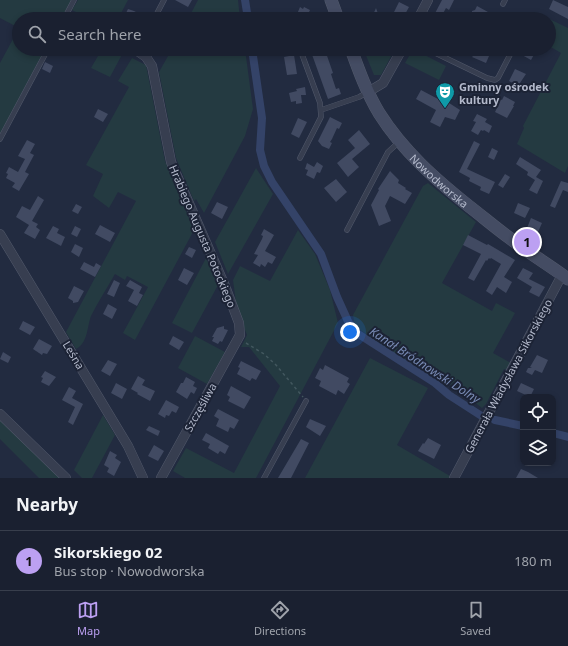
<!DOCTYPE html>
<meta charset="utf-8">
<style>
:root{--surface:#1a2030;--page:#272d3c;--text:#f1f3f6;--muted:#9fa3ab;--line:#383e4c;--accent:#bca0f2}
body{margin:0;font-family:"Noto Sans",sans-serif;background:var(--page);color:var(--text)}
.controls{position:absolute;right:12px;bottom:12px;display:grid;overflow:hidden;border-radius:8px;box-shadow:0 2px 6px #0003}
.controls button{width:36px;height:36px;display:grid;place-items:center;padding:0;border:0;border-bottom:1px solid var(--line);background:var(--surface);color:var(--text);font:20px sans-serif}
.you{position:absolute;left:350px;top:332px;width:14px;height:14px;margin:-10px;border:3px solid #fff;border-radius:50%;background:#1a73e8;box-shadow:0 0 0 6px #1a73e833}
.badge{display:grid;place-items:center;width:26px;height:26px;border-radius:50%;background:var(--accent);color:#111;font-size:13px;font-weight:700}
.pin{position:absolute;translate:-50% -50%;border:2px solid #fff;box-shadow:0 1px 4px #0006}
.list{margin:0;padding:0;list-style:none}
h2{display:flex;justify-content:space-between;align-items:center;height:52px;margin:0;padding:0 16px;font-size:17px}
h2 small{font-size:13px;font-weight:400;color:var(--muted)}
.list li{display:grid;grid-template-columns:26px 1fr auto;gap:12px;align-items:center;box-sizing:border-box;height:60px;padding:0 16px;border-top:1px solid var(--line)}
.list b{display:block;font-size:15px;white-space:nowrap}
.list p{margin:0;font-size:13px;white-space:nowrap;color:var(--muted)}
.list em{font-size:13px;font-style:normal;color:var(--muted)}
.icon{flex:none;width:22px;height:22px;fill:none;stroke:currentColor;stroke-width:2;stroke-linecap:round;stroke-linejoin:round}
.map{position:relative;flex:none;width:568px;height:478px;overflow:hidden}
.search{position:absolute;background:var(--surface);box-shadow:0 2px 6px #0003;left:12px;right:12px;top:12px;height:44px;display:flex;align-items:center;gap:10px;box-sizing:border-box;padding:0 14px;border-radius:22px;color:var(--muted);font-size:15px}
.sheet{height:112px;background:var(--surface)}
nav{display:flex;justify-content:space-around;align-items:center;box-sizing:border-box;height:56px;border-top:1px solid var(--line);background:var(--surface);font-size:11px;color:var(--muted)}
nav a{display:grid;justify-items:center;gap:2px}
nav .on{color:var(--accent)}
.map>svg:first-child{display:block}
.green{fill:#243a41}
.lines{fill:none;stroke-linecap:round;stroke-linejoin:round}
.canal{stroke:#344368;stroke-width:8}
.building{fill:#414a62}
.lane-casing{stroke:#52596b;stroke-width:5.5}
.street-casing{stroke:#52596b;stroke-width:10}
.secondary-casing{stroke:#52596b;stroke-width:13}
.path{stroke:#42575e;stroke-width:1.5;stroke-dasharray:3 3;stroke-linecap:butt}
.lane{stroke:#373e50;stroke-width:4.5}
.street{stroke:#373e50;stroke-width:9}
.secondary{stroke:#444c63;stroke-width:12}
.labels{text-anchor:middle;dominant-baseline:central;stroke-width:4;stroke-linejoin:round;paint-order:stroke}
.poi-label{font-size:11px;font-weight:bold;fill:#b3b9cb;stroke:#1c2335;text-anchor:start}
.street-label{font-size:11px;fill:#b3b9cb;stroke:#1c2335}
.water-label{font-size:12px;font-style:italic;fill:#788ab4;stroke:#1c2335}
</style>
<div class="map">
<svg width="568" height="478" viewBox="0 0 568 478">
<rect width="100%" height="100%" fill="#222b40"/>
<path class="green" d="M 0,0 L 72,0 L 61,19 L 19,19 L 19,49 L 45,49 L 0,135 L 0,63 L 19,28 L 0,18 Z
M 78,0 L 128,0 L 118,19 L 90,19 L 72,10 Z
M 198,0 L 238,0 L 240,19 L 188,19 Z
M 535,12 L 568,28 L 568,166 L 565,173 L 517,144 L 524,128 L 523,126 L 561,53 L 549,46 L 549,19 L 532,19 Z
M 102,49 L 125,49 L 110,77 L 91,68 Z
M 172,49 L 245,49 L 253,109 L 245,136 L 204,213 L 196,199 L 194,201 L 176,158 L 159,72 Z
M 367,49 L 395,49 L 381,75 L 374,75 L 365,53 Z
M 413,49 L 446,66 L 439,80 L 405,63 Z
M 132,58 L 146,65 L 165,161 L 194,230 L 135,340 L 123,333 L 148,287 L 127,276 L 125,280 L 115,274 C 107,288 98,302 91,316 C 87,327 88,343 76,349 L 66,332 L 136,201 L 118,192 L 109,208 L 93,196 L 103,174 L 86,165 L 129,87 L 118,81 Z
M 256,168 L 273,194 L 228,274 L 215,242 Z
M 428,183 L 476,222 L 442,283 L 492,311 L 496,303 L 515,313 L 493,353 L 511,363 L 507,370 L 504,369 L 486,404 L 482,408 L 453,386 L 383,347 L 355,326 L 353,315 L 423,186 Z
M 298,230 L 315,254 L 330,290 L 338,323 L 256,478 L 185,478 L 173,471 L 186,448 L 234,473 L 280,386 L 249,347 L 241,347 L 247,335 L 237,310 L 233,280 L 240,266 L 270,281 Z
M 206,258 L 218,285 L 192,333 L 172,323 Z
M 195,336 L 225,352 L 207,384 L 178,368 Z
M 370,358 L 428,388 L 397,445 L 450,476 L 449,478 L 305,478 Z
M 103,415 L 115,435 L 92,478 L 82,478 L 74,470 Z
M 0,420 L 60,478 L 39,478 L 0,439 Z"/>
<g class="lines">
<path class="canal" d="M 245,0 L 248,19
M 252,49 L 262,118 L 260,150 L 264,166 L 272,182 L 321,254 L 337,297 L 352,330 L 435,383 L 449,395 L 480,415
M 495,420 L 523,426
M 553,433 L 568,437"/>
</g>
<path class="building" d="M 175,0 L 192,0 L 188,7 Z
M 442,0 L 454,0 L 449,10 L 446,8 L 440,19 L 432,19 Z
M 553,0 L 568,7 L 568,19 L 549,9 Z
M 399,2 L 409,7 L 403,18 L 397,15 L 398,14 L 394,12 Z
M 477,6 L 488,12 L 500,19 L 482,19 L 472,14 L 472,11 L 475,10 Z
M 300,7 L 303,9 L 304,7 L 310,10 L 306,19 L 295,19 Z
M 376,8 L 380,19 L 371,19 Z
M 128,9 L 134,11 L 149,19 L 123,19 Z
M 310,49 L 322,49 L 322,51 L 325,50 L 333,73 L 331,74 L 336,89 L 339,88 L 341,94 L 328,99 Z
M 476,49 L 485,52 L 484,54 L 489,56 L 486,63 L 472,57 L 474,55 L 473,52 Z
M 525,49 L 532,49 L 536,51 L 531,60 L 522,55 Z
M 294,55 L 297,74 L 287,75 L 284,57 Z
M 45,62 L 53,66 L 50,73 L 42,69 Z
M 515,69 L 526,74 L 518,86 L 509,81 Z
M 305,87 L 306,95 L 301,95 L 302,103 L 296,104 L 296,101 L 291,102 L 289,93 L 297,91 L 296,89 Z
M 444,89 L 450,92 L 446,101 L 460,110 L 455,120 L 445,117 L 440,127 L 430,122 L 436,110 L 416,99 L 421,90 L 438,99 Z
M 504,96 L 515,102 L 513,106 L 514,106 L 507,118 L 495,112 L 497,108 L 494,106 L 498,98 L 502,100 Z
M 98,109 L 108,114 L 103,122 L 94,117 Z
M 477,114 L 487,119 L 485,122 L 492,126 L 489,133 L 484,130 L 483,131 L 481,130 L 478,135 L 471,131 L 476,122 L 473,121 Z
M 330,117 L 342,123 L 339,129 L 337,128 L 332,139 L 330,142 L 332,143 L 329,149 L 322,146 L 318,141 Z
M 298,118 L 307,122 L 299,138 L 291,134 Z
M 359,130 L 370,144 L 352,159 L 359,167 L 348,177 L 337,163 L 355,148 L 348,140 Z
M 27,140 L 35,144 L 30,153 L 34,155 L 25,172 L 29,174 L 19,191 L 12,187 L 15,183 L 6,178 L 8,174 L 6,173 L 9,167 L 18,172 L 25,159 L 18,156 Z
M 474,141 L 480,144 L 467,169 L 495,182 L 489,194 L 480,190 L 481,187 L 469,181 L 470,178 L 459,172 Z
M 492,148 L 498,151 L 494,160 L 488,157 Z
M 520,157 L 541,170 L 536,177 L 543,181 L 537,194 L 529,190 L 535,180 L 527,175 L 528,172 L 516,164 Z
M 317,162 L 323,166 L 320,173 L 317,172 L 314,179 L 306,175 L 308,170 L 305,169 L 307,163 L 314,167 Z
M 390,171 L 399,180 L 398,183 L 406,188 L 405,189 L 412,193 L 405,204 L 390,196 L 385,206 L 391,221 L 379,226 L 371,205 L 379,190 L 378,189 Z
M 505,174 L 510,177 L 503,188 L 498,185 Z
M 336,179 L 347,192 L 336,202 L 324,188 Z
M 561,181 L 568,183 L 568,192 L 563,190 L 555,208 L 550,206 Z
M 38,196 L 44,200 L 32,221 L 38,224 L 36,227 L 40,230 L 35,239 L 24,233 L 29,225 L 16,217 L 22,206 L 30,210 Z
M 217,202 L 228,207 L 222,219 L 211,213 Z
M 518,203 L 530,208 L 525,218 L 514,213 Z
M 76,204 L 82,207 L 78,214 L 72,211 Z
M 531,218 L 542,223 L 538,232 L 527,228 Z
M 100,225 L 115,233 L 110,242 L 95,234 Z
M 53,226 L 59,229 L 57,233 L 65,237 L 61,246 L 46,238 Z
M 75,226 L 81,229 L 77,237 L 71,234 Z
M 264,229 L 274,235 L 265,251 L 276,257 L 272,264 L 268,262 L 265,267 L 261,264 L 260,267 L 253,263 L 258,255 L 254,254 L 262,239 L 263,236 L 261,235 Z
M 468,235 L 487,245 L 488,244 L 515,260 L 504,277 L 512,282 L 506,293 L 497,287 L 492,295 L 486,291 L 501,264 L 491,258 L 490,259 L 489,258 L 487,261 L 486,260 L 474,281 L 468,278 L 481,254 L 463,245 Z
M 75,244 L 83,248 L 79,257 L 71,252 Z
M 189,247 L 196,250 L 192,258 L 185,254 Z
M 84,262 L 94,267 L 96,263 L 101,266 L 95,277 L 80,269 Z
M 184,268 L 194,273 L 187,285 L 178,280 Z
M 523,268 L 533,273 L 529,279 L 545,287 L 539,297 L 529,292 L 532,287 L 517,278 Z
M 114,280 L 120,283 L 114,297 L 107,294 Z
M 130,280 L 142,287 L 139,293 L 143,295 L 137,306 L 128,301 L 134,290 L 126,286 Z
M 74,286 L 84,291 L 78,302 L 73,303 L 73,301 L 68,298 Z
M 108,304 L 117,309 L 112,319 L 103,314 Z
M 23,321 L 35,327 L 30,335 L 19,329 Z
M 224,326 L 224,329 L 228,330 L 222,342 L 220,341 L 218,344 L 212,341 L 214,337 L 212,337 L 217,328 Z
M 173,336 L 184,342 L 179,350 L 169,344 Z
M 39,339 L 52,346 L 47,354 L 43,353 L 42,355 L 33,349 Z
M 3,352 L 11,357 L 8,363 L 0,359 Z
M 537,355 L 548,360 L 542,373 L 535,370 L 532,375 L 526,372 L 528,368 L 532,368 L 530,367 Z
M 108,360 L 117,364 L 110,376 L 101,371 Z
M 241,361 L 261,371 L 256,380 L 252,378 L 250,381 L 237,374 L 240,368 L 238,367 Z
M 325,365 L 349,378 L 347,382 L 350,384 L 344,394 L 338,390 L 336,395 L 319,386 L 321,381 L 315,378 L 320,368 L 323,370 Z
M 45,371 L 56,377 L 49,386 L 41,382 L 43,378 L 41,377 Z
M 138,376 L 145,380 L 142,385 L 155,391 L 150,401 L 137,394 L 138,393 L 131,389 Z
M 186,377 L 195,382 L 193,386 L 197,388 L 194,394 L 191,392 L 187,399 L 176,392 L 181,383 L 183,383 Z
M 116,383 L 127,389 L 122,399 L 111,393 Z
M 521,383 L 534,389 L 530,397 L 517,391 Z
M 231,386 L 251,397 L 244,409 L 228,401 L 230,397 L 227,395 Z
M 69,387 L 76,391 L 72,398 L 83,404 L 73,425 L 68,422 L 75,407 L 62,400 Z
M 166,400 L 179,407 L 176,413 L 172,411 L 169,416 L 166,415 L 165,418 L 158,414 Z
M 218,409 L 239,420 L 234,429 L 230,427 L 228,432 L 216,426 L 219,419 L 214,416 Z
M 310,419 L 326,426 L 320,436 L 306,427 Z
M 149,426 L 160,431 L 158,436 L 146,430 Z
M 206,433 L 229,446 L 225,454 L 220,451 L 218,454 L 208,448 L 210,444 L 202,440 Z
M 428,438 L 441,445 L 434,459 L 418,451 L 423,443 L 424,444 Z
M 301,439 L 309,443 L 291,478 L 278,478 Z
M 154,445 L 164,451 L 158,461 L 148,456 Z
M 110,451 L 117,455 L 115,458 L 121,462 L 114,476 L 107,472 L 109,468 L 104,465 Z
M 521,469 L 528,472 L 538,478 L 516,478 Z"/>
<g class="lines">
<g class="lane-casing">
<path id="lane" d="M 503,4 L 505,0
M 64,19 L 74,0
M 154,19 L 164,0
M 427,49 L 487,78 L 495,80 L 498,78 L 513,49
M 321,110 L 359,97 L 368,92
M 0,139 L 48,49
M 300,158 L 321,117 L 320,103 L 300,49
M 347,230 L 388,152 L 399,142
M 264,478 L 306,401"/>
</g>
<g class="street-casing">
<path id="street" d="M 418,19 L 428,0
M 136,50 L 146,57 L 152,66 L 171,162 L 225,286 L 239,323 L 240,335 L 161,478
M 368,92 L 383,83 L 402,49
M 0,234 L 128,446 L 143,478
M 0,414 L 66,478
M 454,478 L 562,275"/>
</g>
<g class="secondary-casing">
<g id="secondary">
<path d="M 331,0 L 338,19"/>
<path id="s1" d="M 351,49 C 359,71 367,93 379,113 C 403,151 435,179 470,207 C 483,217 497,229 511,239 C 529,253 549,265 568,279"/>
</g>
</g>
<path class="path" d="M 246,343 L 264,354 L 276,365 L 303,397"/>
<use href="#lane" class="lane"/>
<use href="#street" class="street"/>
<use href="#secondary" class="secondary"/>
</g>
<defs>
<g id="theatre-pin" transform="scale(1)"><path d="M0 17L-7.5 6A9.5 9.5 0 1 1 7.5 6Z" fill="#0f9aa8" stroke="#1c2335"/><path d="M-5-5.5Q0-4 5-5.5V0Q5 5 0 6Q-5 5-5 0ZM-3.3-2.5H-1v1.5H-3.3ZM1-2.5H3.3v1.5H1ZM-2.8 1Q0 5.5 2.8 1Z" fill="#fff"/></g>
</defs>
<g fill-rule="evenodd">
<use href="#theatre-pin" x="445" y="92"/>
</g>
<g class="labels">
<g class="poi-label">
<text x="459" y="86">Gminny ośrodek<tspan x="459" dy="13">kultury</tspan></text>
</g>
<g class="street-label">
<text stroke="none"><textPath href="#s1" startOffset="161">Nowodworska</textPath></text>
<text transform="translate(203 236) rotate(67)">Hrabiego Augusta Potockiego</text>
<text transform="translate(74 355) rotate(59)">Leśna</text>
<text transform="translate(508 376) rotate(-62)">Generała Władysława Sikorskiego</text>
<text transform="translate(200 407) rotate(-61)">Szczęśliwa</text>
</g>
<g class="water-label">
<text transform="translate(425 365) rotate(33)">Kanał Bródnowski Dolny</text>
</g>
</g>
</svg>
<div class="controls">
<button><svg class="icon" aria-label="locate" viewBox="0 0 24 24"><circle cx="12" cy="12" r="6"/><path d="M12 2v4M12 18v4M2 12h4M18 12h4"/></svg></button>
<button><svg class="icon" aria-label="layers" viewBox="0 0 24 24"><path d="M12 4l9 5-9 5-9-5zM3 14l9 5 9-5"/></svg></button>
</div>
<div class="you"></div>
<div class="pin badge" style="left:527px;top:242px">1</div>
<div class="search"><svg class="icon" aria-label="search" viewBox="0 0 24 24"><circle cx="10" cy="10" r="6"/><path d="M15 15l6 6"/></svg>Search here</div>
</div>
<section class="sheet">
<h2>Nearby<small></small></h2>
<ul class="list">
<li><span class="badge">1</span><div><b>Sikorskiego 02</b><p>Bus stop · Nowodworska</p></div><em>180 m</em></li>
</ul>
</section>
<nav>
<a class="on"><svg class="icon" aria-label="map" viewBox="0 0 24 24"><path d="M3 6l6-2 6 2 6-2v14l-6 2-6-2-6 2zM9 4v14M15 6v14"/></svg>Map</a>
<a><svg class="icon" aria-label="directions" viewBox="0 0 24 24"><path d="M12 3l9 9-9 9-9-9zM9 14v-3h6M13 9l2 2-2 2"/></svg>Directions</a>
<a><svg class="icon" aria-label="saved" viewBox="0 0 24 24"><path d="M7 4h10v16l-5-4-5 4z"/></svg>Saved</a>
</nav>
